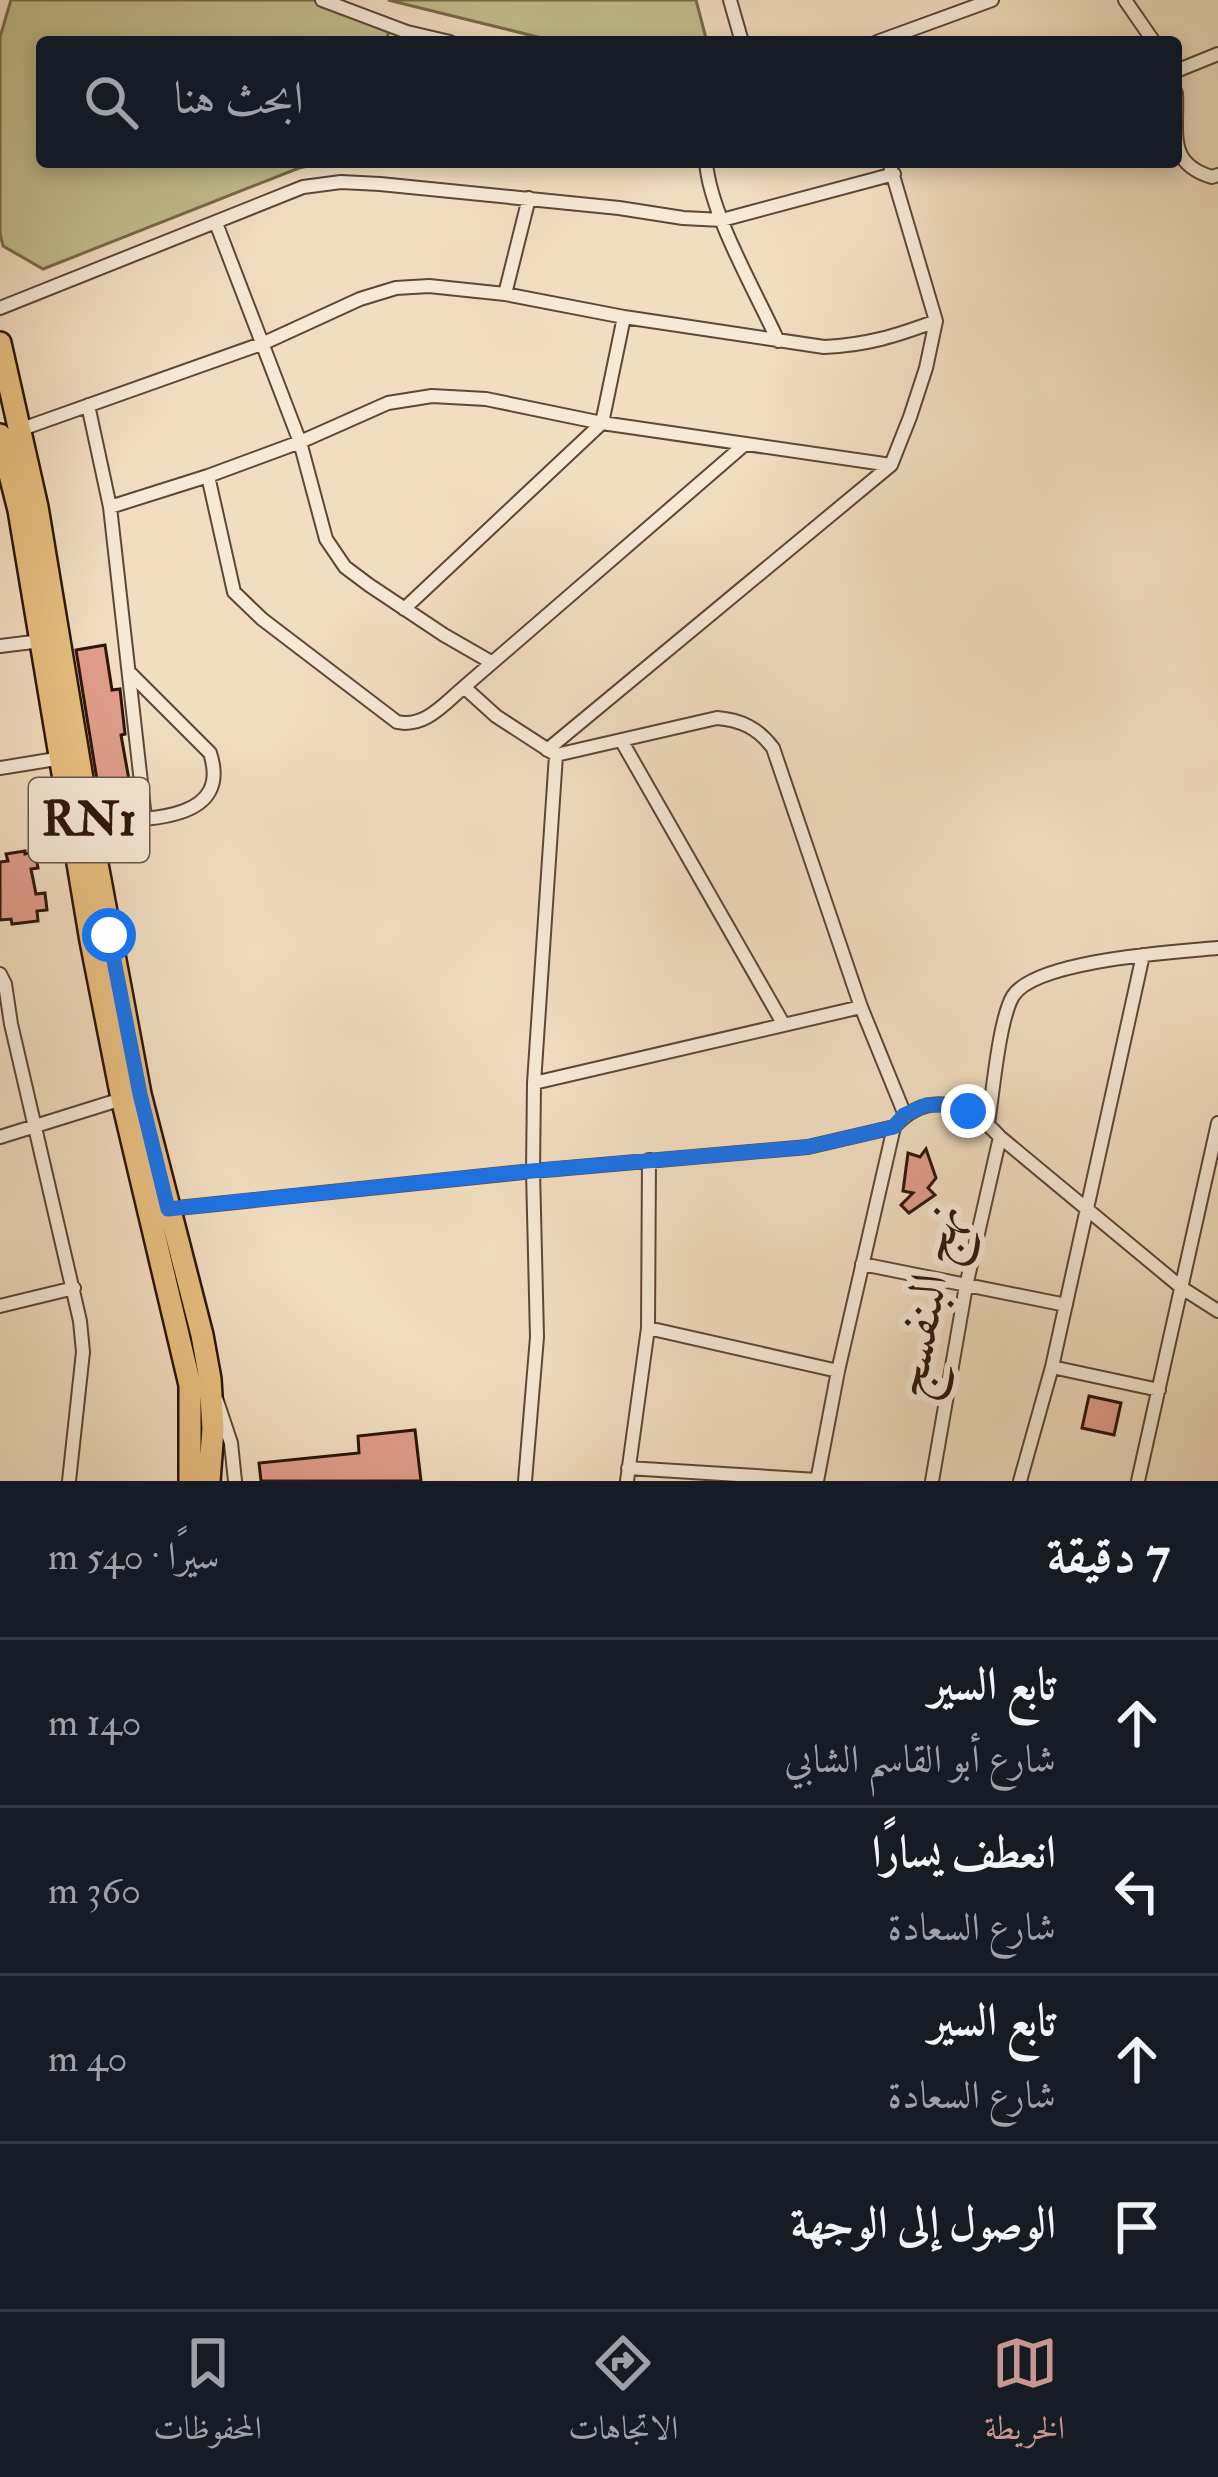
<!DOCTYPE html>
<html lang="ar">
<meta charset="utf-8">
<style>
:root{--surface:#171b24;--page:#242831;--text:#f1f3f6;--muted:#9ea1a6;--line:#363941;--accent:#c59692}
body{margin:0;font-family:"IM FELL Double Pica",Amiri,serif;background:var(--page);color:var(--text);direction:rtl}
.stop{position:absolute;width:36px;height:36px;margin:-27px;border:9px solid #1a73e8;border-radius:50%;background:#fff}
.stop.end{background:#1a73e8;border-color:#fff;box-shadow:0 3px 12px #0008}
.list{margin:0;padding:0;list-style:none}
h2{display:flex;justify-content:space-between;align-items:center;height:156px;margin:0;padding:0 48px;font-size:51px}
h2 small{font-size:39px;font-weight:400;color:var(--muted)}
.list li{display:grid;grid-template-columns:78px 1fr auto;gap:36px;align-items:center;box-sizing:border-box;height:168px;padding:0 48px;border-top:3px solid var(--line)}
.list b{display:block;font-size:45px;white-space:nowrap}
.list p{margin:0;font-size:39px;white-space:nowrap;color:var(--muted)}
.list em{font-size:39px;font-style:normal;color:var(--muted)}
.icon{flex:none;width:66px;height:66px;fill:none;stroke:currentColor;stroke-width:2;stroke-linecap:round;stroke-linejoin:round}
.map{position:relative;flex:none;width:1218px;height:1481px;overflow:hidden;direction:ltr}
.search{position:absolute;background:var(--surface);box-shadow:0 6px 18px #0003;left:36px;right:36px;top:36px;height:132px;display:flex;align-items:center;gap:30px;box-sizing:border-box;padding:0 42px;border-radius:12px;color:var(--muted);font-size:45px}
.sheet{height:828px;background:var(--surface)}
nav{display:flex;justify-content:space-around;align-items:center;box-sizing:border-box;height:168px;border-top:3px solid var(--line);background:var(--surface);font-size:33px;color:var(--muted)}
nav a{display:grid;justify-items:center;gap:6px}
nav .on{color:var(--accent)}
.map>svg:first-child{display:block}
.green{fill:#c2be8d;stroke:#776a4b;stroke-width:3}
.building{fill:#e09d8b;stroke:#2c1509;stroke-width:3}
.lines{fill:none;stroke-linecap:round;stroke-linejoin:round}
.minor-casing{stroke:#5d4737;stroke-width:16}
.primary-casing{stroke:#2c1509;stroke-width:26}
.minor{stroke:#f6e9d6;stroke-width:12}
.primary{stroke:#e8be80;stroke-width:21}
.route{stroke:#1a73e8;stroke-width:15}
.labels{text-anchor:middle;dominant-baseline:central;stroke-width:12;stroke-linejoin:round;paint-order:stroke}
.shield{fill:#f6e9d6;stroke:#695546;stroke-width:3}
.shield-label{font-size:48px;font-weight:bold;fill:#2c1509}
.street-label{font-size:51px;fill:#2c1509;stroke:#f6e9d6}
</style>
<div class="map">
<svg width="1218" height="1481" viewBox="0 0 1218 1481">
<rect width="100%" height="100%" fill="#f1ddc0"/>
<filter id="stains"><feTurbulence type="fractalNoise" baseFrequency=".00167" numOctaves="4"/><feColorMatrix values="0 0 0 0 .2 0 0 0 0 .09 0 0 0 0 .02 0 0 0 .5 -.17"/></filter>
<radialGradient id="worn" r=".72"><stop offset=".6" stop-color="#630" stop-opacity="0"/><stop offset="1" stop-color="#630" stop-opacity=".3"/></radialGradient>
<path class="green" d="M 11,0 L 321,0 L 390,27 L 386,42 L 42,42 L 42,162 L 327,162 L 299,168 L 43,269 L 3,246 L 0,233 L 0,37 Z
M 388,0 L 696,0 L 707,42 L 558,42 Z"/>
<path class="building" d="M 105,645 L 112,690 L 120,689 L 125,734 L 121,735 L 131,791 L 110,793 L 98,786 L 76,650 Z
M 25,851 L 25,854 L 35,852 L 38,868 L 31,869 L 36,894 L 45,893 L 47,910 L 37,911 L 38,921 L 12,924 L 11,919 L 0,920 L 0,862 L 8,861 L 6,854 Z
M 926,1149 L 936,1178 L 928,1188 L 935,1195 L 909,1213 L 901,1205 L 913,1193 L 903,1191 L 908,1153 L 920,1157 Z
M 1089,1396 L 1121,1403 L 1114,1435 L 1082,1428 Z
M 415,1430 L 421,1481 L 261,1481 L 259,1463 L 359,1453 L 358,1436 Z"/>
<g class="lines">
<g class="minor-casing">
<path id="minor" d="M 322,0 L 407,32 L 450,42
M 730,0 L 742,42
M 1125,0 L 1154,42
M 877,42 L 992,0
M 1176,71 L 1218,54
M 1176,93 C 1178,133 1166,163 1212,177 L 1218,175
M 706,162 C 710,214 756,292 778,341
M 216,223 L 300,442 L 326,539 L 345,567 L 369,585 L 444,635 L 491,662
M 505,294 L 529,198
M 0,308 L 303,187 L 341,182 L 380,184 L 619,208 L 683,218 L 722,220 L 894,174
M 88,405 L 110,507 L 145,818
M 19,430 L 264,343 L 360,299 L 396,288 L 429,286 L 505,294 L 624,317 L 824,347 C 867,345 896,336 936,321
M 208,476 L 234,592 L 262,619 L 397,722 C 425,728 444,704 464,687 L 744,445
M 110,507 L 208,476 L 300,442 L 388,403 L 432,396 L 486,399 L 602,423 L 891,465
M 404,609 L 602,423 L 624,317
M 0,646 L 41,641
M 464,687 L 496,716 L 556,755 L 717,718 C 741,720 758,728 773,748 L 861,1007 L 905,1115
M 621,740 L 784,1025
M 547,750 L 891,465 L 910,417 L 926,368 L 936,321 L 889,162
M 0,768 L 62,758
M 89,821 C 135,819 234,826 210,753 L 131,674
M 0,974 L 5,984 L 11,1024 L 80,1321 L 83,1352 L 69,1481
M 534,1083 L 861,1007
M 988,1123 C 993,1093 999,1019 1013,996 C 1036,960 1175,952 1218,948
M 0,1137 L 125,1098
M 168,1209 L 533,1171 L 808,1147 L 894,1127
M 862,1264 L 1066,1305
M 0,1306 L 74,1288
M 648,1328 L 838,1371
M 1052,1367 L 1159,1390
M 217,1401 L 231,1443 L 235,1481
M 628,1468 L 817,1480
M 525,1481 L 537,1337 L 533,1171 L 534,1083 L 556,755
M 627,1481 L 648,1328 L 649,1160
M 817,1481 L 838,1371 L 894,1127 C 928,1089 969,1103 1000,1137 L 1182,1288 L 1218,1311
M 932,1481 L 966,1286 L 1000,1137
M 1020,1481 L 1052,1367 L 1143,955
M 1138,1481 L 1218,1123"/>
</g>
<g class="primary-casing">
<path id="primary" d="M 0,343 L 37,507 L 89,821 L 140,1094 L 202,1335 L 210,1379 L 213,1429 L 209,1481
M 0,435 L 19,510 L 91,941 L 122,1098 L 190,1385 L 190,1481"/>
</g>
<use href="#minor" class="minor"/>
<use href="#primary" class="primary"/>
</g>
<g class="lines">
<path class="route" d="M 109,935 L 140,1094 L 168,1209 L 532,1171 L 808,1147 L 894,1127 L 904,1115 L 926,1105 L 949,1105 L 968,1111"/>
</g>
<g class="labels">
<rect class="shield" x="29" y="778" width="120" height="84" rx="9"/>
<g class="shield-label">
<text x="89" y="820">RN1</text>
</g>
<g class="street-label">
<text transform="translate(926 1301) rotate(-79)">نهج البنفسج</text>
</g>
</g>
<rect width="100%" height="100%" filter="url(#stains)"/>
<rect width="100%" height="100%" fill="url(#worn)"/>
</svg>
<div class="stop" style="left:109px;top:935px"></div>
<div class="stop end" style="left:968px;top:1111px"></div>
<div class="search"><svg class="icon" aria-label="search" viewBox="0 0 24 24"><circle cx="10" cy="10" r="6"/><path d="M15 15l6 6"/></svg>ابحث هنا</div>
</div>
<section class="sheet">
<h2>7 دقيقة<small>سيرًا · 540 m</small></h2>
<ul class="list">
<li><svg class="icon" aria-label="ahead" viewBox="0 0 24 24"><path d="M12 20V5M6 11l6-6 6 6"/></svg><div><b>تابع السير</b><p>شارع أبو القاسم الشابي</p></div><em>140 m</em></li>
<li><svg class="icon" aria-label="left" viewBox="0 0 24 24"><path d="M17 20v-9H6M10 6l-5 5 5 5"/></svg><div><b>انعطف يسارًا</b><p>شارع السعادة</p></div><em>360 m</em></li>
<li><svg class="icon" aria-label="ahead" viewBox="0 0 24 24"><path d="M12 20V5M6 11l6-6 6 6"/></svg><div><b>تابع السير</b><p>شارع السعادة</p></div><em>40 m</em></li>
<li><svg class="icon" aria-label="arrive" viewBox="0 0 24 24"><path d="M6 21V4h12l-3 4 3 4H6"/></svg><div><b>الوصول إلى الوجهة</b></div></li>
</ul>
</section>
<nav>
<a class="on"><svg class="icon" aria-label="map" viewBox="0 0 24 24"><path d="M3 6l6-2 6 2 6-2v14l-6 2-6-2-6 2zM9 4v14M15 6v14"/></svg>الخريطة</a>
<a><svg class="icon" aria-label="directions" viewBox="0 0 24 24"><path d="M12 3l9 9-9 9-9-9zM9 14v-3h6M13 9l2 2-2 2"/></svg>الاتجاهات</a>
<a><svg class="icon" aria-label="saved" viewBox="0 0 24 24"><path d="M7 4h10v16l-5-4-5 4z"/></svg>المحفوظات</a>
</nav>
